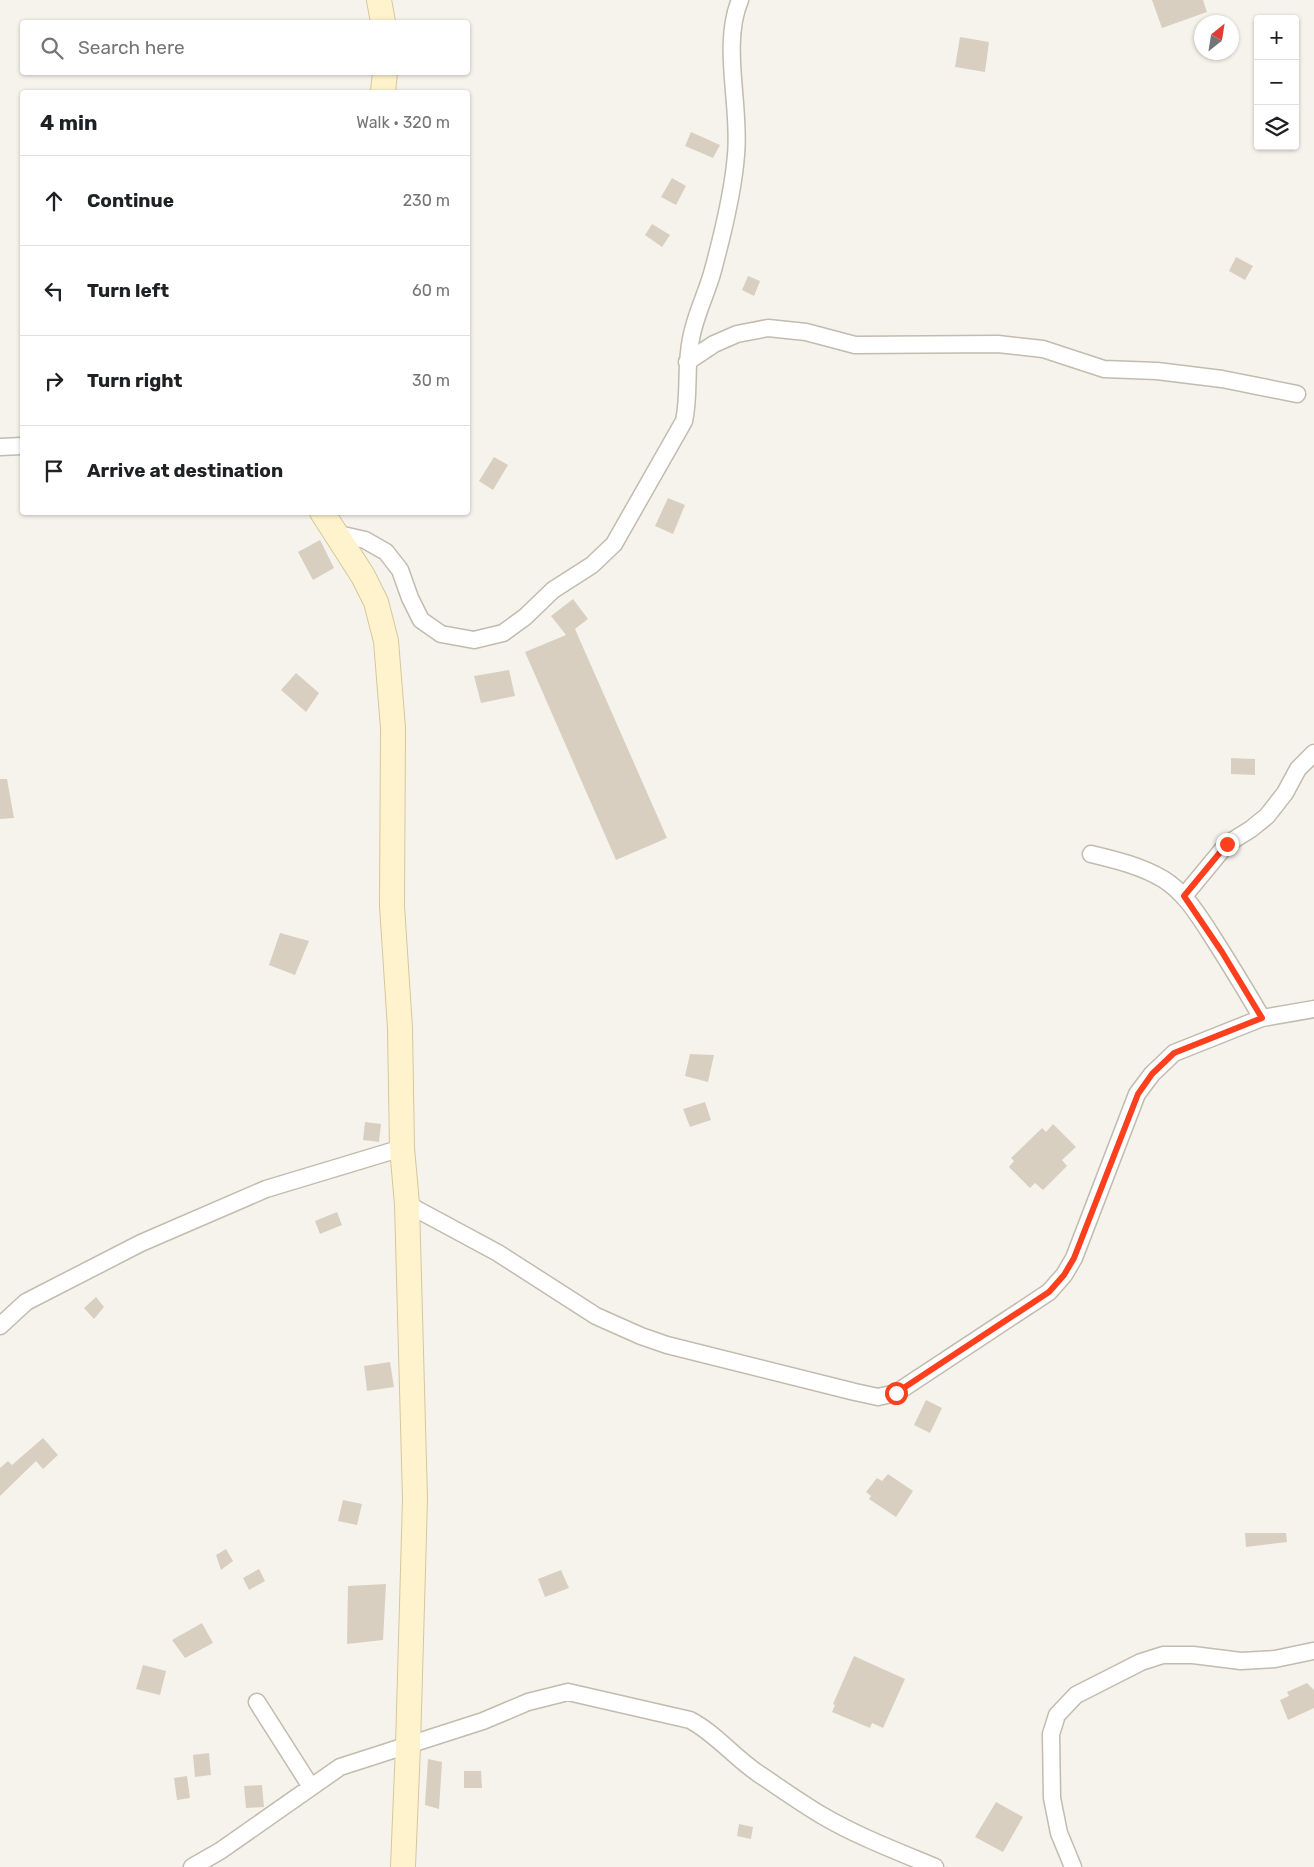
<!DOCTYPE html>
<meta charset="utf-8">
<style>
:root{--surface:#fff;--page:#f6f6f6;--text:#202124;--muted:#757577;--line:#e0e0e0}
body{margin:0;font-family:Rubik,sans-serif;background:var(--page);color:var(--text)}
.controls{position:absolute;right:15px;top:15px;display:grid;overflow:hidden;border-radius:5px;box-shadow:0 1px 4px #0004}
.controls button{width:45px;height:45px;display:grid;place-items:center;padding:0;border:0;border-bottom:1px solid var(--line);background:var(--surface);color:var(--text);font:25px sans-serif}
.compass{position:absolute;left:1194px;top:15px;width:45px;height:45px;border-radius:50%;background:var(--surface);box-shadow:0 1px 4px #0004;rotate:30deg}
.stop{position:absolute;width:15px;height:15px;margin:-11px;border:4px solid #fc3f1d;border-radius:50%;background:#fff}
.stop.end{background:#fc3f1d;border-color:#fff;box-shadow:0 1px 5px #0008}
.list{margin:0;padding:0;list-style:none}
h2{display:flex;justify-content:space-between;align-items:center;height:65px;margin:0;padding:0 20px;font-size:21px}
h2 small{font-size:16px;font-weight:400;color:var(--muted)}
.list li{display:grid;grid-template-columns:32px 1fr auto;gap:15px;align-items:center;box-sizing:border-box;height:90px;padding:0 20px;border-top:1px solid var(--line)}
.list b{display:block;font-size:19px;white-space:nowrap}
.list em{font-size:16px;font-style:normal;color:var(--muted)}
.icon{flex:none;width:28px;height:28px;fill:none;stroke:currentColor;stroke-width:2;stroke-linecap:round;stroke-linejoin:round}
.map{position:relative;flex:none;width:1314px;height:1867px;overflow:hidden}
.search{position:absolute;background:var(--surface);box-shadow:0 1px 4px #0004;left:20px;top:20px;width:450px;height:55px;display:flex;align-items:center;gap:12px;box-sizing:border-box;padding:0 18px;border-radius:5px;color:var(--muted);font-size:19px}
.panel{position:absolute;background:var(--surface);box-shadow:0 1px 4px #0004;left:20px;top:90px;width:450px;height:425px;border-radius:5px}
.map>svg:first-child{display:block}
.building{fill:#d8cfc1}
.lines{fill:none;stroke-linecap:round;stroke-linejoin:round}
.street-casing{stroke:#c2bbae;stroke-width:19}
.secondary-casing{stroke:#d6c79b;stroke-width:26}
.street{stroke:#fff;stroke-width:16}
.secondary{stroke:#fff3cd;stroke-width:24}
.route{stroke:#fc3f1d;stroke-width:6}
</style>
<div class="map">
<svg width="1314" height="1867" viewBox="0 0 1314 1867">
<rect width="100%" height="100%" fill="#f6f3ec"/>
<path class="building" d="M 1152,0 L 1203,0 L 1207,12 L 1162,28 Z
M 960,37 L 989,42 L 985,72 L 955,67 Z
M 691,132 L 720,145 L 713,158 L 685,146 Z
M 672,178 L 686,186 L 676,205 L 661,197 Z
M 652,224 L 670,235 L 662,247 L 645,235 Z
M 1236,257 L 1253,266 L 1245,280 L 1229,271 Z
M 748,276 L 760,281 L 754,296 L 742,290 Z
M 494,457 L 508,465 L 493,490 L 479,481 Z
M 668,498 L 685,505 L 673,534 L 655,526 Z
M 320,540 L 334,568 L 313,580 L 298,552 Z
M 573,599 L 588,619 L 575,629 L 667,838 L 616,860 L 525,652 L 566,635 L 551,616 Z
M 509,670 L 515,696 L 481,703 L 474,676 Z
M 296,673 L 319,693 L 306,712 L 281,690 Z
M 1231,758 L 1255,759 L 1255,775 L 1231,774 Z
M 0,779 L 7,779 L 14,818 L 0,819 Z
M 280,933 L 309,941 L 295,975 L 269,965 Z
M 690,1054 L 714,1055 L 708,1082 L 685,1076 Z
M 705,1102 L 711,1120 L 690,1127 L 683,1109 Z
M 365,1122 L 381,1124 L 379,1142 L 363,1140 Z
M 1053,1124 L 1076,1147 L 1062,1160 L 1067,1166 L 1043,1190 L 1035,1183 L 1030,1188 L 1009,1167 L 1014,1161 L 1011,1158 L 1042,1128 L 1046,1132 Z
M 337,1212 L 342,1225 L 320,1234 L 315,1221 Z
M 96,1297 L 104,1307 L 94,1319 L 84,1308 Z
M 390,1362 L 394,1387 L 367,1391 L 364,1366 Z
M 926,1400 L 942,1408 L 930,1433 L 914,1425 Z
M 43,1438 L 58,1455 L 43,1469 L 36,1461 L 0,1496 L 0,1468 L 8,1461 L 12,1465 Z
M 888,1474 L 913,1491 L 896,1517 L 869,1499 L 871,1496 L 866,1492 L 877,1478 L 882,1481 Z
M 343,1500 L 362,1504 L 357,1525 L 338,1521 Z
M 1245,1533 L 1286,1533 L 1287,1542 L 1246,1547 Z
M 226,1549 L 233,1561 L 221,1570 L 216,1555 Z
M 259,1569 L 265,1581 L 249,1590 L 243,1578 Z
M 561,1570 L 569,1588 L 545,1597 L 538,1579 Z
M 386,1584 L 383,1640 L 347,1644 L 348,1586 Z
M 202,1623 L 213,1643 L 185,1658 L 172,1640 Z
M 854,1656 L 905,1679 L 883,1728 L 872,1723 L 870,1728 L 832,1712 L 835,1705 L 833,1704 Z
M 143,1665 L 166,1671 L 160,1695 L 136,1689 Z
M 1307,1683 L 1314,1690 L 1314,1708 L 1288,1720 L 1280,1700 L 1289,1696 L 1287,1692 Z
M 209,1753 L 211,1775 L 195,1777 L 193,1755 Z
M 428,1759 L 442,1762 L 439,1809 L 425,1805 Z
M 464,1771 L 481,1771 L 482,1788 L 464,1788 Z
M 187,1776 L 190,1798 L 177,1800 L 174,1778 Z
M 262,1785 L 264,1807 L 246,1808 L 244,1786 Z
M 996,1802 L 1023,1817 L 1003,1852 L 975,1837 Z
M 739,1824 L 753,1827 L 751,1839 L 737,1836 Z"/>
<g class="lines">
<g class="street-casing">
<path id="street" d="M 687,362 L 714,344 L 737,334 L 768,328 L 806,332 L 855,345 L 998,344 L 1043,349 L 1104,369 L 1157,371 L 1222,379 L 1297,394
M 0,447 L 22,446
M 334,533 L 365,540 L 386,552 L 400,570 L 410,598 L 421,620 L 441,634 L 474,640 L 503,633 L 525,617 L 553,590 L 592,565 L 614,544 L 684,421 C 690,394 685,366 691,339 C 695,315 707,293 713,270 C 723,233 733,193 736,155 C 741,107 721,45 740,0
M 1091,854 C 1116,860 1141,866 1163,879 C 1184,892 1197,913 1210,933 C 1228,961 1245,989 1262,1018
M 1184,896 L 1227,844 L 1251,829 L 1267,816 L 1285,793 L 1298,769 L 1314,753
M 407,1204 L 498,1253 L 596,1316 L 641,1336 L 667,1345 L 855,1392 L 878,1397 L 896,1393 L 1049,1292 L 1064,1275 L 1074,1258 L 1137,1094 L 1152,1074 L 1174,1053 L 1262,1018 L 1314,1009
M 0,1326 L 26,1302 L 141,1243 L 266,1189 L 402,1148
M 257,1702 L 311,1787
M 192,1867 L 220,1851 L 340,1767 L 483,1721 L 528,1702 L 568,1692 L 690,1720 C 715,1733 735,1758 759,1774 C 780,1788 801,1803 823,1816 C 857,1836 899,1852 935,1867
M 1073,1867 L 1059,1833 L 1052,1798 L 1051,1734 L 1057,1715 L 1076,1695 L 1141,1662 L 1163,1655 L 1193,1655 L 1241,1661 L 1275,1659 L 1313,1651"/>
</g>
<g class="secondary-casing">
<path id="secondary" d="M 379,0 L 383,22
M 383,92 L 385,72
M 322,512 L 363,576 L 376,602 L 386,641 L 393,728 L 392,906 L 400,1028 L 402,1148 L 407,1204 L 415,1499 L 408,1746 L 403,1867"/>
</g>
<use href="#street" class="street"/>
<use href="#secondary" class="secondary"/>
</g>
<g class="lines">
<path class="route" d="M 896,1393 L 1049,1292 L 1064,1275 L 1074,1258 L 1138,1094 L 1152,1074 L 1174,1053 L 1262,1018 L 1222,952 L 1184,896 L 1227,844"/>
</g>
</svg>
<div class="controls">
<button>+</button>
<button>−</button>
<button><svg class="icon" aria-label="layers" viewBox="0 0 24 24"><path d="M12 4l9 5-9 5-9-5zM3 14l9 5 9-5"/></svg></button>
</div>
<svg class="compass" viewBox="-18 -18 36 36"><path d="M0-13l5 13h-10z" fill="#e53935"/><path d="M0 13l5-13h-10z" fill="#757577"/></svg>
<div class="stop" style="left:896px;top:1393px"></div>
<div class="stop end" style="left:1227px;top:844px"></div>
<div class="search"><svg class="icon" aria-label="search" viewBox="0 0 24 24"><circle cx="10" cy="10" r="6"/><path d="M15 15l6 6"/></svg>Search here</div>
<section class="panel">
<h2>4 min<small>Walk · 320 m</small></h2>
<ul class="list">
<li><svg class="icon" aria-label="ahead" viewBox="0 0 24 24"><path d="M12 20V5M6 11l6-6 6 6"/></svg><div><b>Continue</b></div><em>230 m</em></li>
<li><svg class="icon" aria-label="left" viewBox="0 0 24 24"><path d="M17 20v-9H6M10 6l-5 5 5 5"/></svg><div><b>Turn left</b></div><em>60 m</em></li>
<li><svg class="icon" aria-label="right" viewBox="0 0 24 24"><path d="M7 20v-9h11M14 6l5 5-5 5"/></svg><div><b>Turn right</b></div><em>30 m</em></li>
<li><svg class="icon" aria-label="arrive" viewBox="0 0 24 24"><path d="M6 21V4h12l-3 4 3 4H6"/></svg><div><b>Arrive at destination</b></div></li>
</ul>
</section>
</div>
